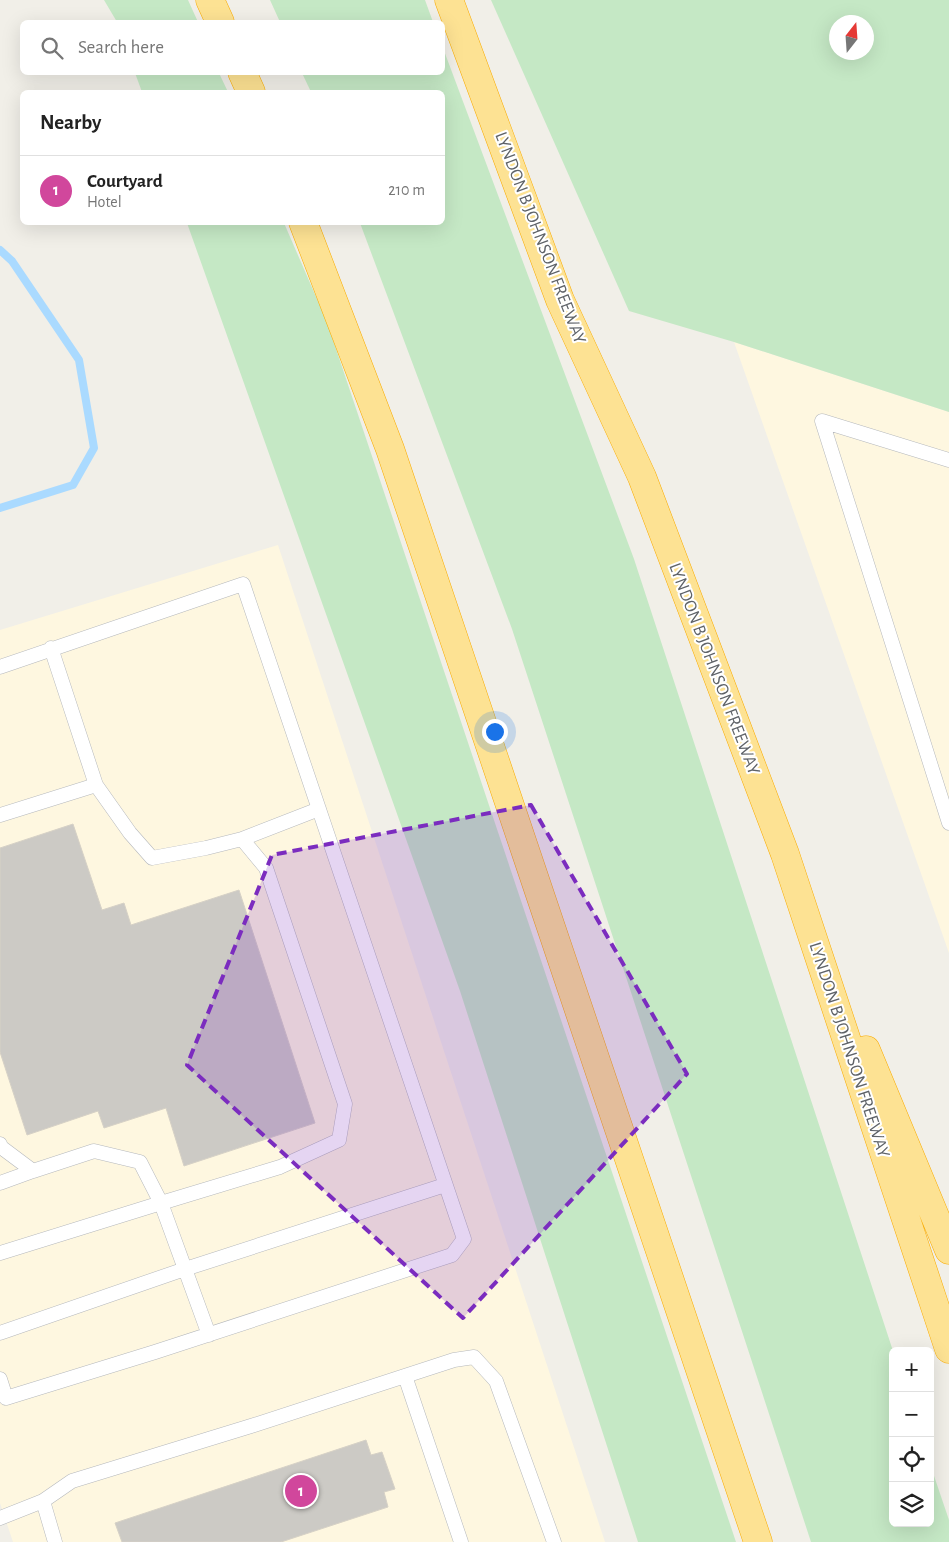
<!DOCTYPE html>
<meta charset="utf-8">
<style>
:root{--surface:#fff;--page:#f2f2f2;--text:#222;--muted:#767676;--line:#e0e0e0;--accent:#111827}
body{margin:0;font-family:"Alegreya Sans",sans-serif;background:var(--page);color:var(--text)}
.controls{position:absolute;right:15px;bottom:15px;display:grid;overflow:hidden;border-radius:8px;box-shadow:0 5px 20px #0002}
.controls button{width:45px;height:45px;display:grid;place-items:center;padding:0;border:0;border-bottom:1px solid var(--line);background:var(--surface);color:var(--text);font:25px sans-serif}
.compass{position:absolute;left:829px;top:15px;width:45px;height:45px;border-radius:50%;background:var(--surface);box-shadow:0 5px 20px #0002;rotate:17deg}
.you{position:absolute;left:494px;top:731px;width:18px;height:18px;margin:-12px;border:4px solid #fff;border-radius:50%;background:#1a73e8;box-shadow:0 0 0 8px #1a73e833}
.badge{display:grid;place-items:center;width:32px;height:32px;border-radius:50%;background:var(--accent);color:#fff;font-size:16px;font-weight:700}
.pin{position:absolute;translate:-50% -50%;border:2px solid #fff;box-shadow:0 1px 5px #0006}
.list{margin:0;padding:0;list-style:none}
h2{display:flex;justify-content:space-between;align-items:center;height:65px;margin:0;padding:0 20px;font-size:21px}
h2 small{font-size:16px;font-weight:400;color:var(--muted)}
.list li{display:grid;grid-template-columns:32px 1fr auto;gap:15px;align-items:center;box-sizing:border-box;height:70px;padding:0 20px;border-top:1px solid var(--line)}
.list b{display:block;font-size:19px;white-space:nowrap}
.list p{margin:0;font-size:16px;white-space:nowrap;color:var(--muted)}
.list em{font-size:16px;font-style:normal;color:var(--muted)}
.icon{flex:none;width:28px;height:28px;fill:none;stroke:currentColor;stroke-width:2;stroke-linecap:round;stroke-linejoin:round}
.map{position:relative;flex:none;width:949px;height:1542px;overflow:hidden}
.search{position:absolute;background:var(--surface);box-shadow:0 5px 20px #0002;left:20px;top:20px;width:425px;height:55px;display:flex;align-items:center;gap:12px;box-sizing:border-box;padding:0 18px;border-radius:8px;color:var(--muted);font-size:19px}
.panel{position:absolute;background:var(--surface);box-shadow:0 5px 20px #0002;left:20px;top:90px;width:425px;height:135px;border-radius:8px}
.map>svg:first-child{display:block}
.commercial{fill:#fef7e0}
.green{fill:#c5e8c5;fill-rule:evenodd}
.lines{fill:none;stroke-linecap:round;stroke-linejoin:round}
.stream{stroke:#aadaff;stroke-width:8}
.building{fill:#cccac5;stroke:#d6d1c6}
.lane-casing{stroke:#b5b8bc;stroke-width:15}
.highway-casing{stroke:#f9ab00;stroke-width:29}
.lane{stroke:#fff;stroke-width:14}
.highway{stroke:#fde293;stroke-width:28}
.marked{fill:#7b2cbf;fill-opacity:0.2;stroke:#7b2cbf;stroke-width:4;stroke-dasharray:10 6;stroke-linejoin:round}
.labels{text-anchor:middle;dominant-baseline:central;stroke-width:4;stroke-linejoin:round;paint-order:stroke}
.street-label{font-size:18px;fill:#5f6368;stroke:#fff}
</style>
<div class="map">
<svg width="949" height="1542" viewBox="0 0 949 1542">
<rect width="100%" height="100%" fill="#f1efe8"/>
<path class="commercial" d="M 734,342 L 949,412 L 949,953 Z
M 278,545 L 605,1542 L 13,1542 L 0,1503 L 0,630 Z"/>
<path class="green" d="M 104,0 L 188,0 L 198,22 L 117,22 Z
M 270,0 L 425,0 L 433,22 L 280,22 Z
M 491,0 L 949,0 L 949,412 L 734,342 L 629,311 ZM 866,22 L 866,52 L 836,52 L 836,22 Z
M 443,48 L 634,559 L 893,1351 L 893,1523 L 930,1523 L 930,1464 L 949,1520 L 949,1542 L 811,1542 L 512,629 L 360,223 L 442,222 L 442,92 L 311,92 L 302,73 L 442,72 Z
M 135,73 L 219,73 L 228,92 L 142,92 Z
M 187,223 L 284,223 L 327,322 L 736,1542 L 638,1542 L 460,991 Z"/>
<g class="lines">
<path class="stream" d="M 0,250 L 12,261 L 79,360 L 94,448 L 73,485 L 0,508"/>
</g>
<path class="building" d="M 73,824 L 102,910 L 124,903 L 131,925 L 239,890 L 315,1123 L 184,1166 L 166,1108 L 104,1128 L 98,1111 L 27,1135 L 0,1052 L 0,848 Z
M 366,1440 L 371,1455 L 382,1452 L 395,1489 L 384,1492 L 388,1507 L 281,1542 L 122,1542 L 115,1523 Z"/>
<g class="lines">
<g class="lane-casing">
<path id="lane" d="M 949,460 L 822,421 L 949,823
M 0,667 L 243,584 L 464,1239 L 452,1255 L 155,1352 L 6,1398 L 0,1379
M 0,815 L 96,785 L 51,648
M 242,839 L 319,809
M 0,1144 L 1,1147 L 33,1171 L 94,1151 L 140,1162 L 161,1203 L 280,1167 L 339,1140 L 345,1104 L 266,868 L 242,839 L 206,848 L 152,858 L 130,833 L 96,785
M 0,1183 L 33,1171
M 0,1253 L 161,1203 L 209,1335
M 0,1333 L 185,1269 L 445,1185
M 405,1376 L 461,1542
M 43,1501 L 55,1542
M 0,1518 L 43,1501 L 72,1481 L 251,1426 L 454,1360 L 474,1357 L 496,1381 L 554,1542"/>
</g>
<g class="highway-casing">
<path id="highway" d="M 210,0 L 220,22
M 449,0 L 560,300 L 642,477 L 785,854 L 949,1349
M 242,72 L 251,92
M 303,222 L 390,449 L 758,1542
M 866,1050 L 949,1250"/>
</g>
<use href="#lane" class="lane"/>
<use href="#highway" class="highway"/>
</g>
<path class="marked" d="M 531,805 L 687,1074 L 463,1318 L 187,1065 L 272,855 Z"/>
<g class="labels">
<g class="street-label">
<text transform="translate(540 238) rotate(69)">LYNDON B JOHNSON FREEWAY</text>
<text transform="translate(714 669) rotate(69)">LYNDON B JOHNSON FREEWAY</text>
<text transform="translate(849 1050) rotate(72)">LYNDON B JOHNSON FREEWAY</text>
</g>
</g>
</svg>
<div class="controls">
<button>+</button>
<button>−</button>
<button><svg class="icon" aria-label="locate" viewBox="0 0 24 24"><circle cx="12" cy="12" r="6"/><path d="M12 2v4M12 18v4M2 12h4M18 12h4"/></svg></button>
<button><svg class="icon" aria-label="layers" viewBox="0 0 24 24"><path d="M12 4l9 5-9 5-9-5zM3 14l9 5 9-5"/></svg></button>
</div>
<svg class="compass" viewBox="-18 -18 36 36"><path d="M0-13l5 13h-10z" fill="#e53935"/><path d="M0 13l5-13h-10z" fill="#767676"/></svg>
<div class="you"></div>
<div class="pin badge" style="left:301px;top:1491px;background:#d1479c">1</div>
<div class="search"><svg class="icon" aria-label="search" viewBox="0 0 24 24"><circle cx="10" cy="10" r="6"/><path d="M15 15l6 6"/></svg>Search here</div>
<section class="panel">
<h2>Nearby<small></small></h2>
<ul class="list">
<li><span class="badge" style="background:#d1479c">1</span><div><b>Courtyard</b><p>Hotel</p></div><em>210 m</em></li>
</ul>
</section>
</div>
